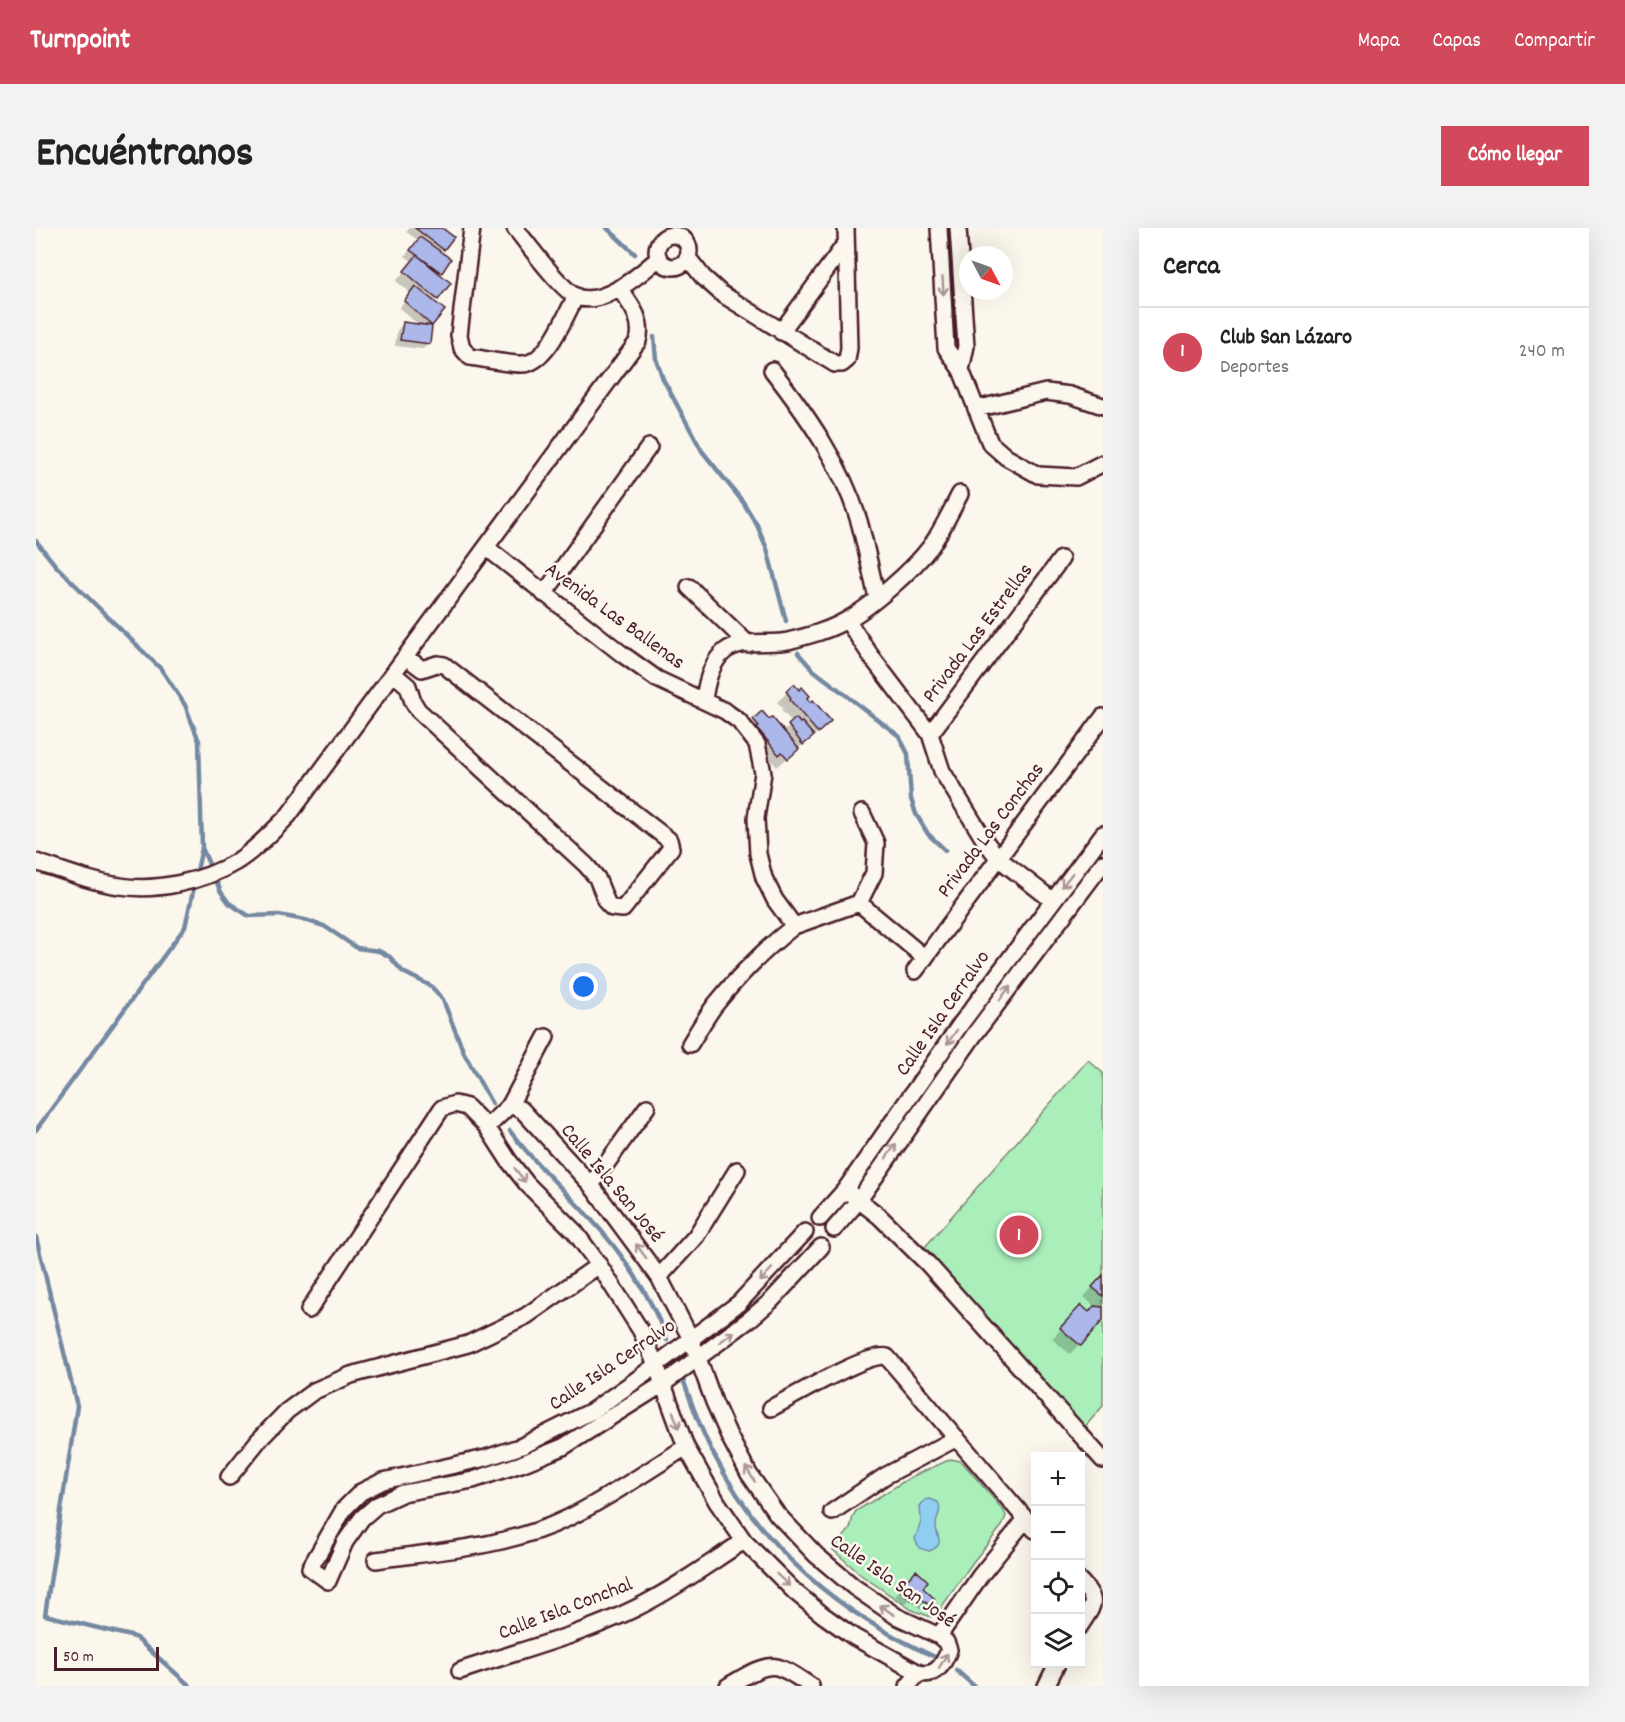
<!DOCTYPE html>
<html lang="es">
<meta charset="utf-8">
<style>
:root{--surface:#fff;--page:#f2f2f2;--text:#222;--muted:#767676;--line:#e0e0e0;--accent:#d1495b}
body{margin:0;font-family:Dekko,sans-serif;background:var(--page);color:var(--text)}
.controls{position:absolute;right:18px;bottom:18px;display:grid;overflow:hidden;border-radius:0px;box-shadow:0 6px 24px #0002}
.controls button{width:54px;height:54px;display:grid;place-items:center;padding:0;border:0;border-bottom:2px solid var(--line);background:var(--surface);color:var(--text);font:30px sans-serif}
.compass{position:absolute;left:923px;top:18px;width:54px;height:54px;border-radius:50%;background:var(--surface);box-shadow:0 6px 24px #0002;rotate:131deg}
.scale{position:absolute;left:18px;bottom:15px;width:105px;box-sizing:border-box;padding-left:6px;border:3px solid #4a1f2b;border-top:0;font-size:16px;line-height:21px;white-space:nowrap;color:#4a1f2b;-webkit-text-stroke:4px #fbf7ec;paint-order:stroke}
.you{position:absolute;left:548px;top:759px;width:21px;height:21px;margin:-15px;border:4px solid #fff;border-radius:50%;background:#1a73e8;box-shadow:0 0 0 9px #1a73e833}
.badge{display:grid;place-items:center;width:39px;height:39px;border-radius:50%;background:var(--accent);color:#fff;font-size:20px;font-weight:700}
.pin{position:absolute;translate:-50% -50%;border:3px solid #fff;box-shadow:0 2px 6px #0006}
.list{margin:0;padding:0;list-style:none}
h2{display:flex;justify-content:space-between;align-items:center;height:78px;margin:0;padding:0 24px;font-size:26px}
h2 small{font-size:20px;font-weight:400;color:var(--muted)}
.list li{display:grid;grid-template-columns:39px 1fr auto;gap:18px;align-items:center;box-sizing:border-box;height:90px;padding:0 24px;border-top:2px solid var(--line)}
.list b{display:block;font-size:22px;white-space:nowrap}
.list p{margin:0;font-size:20px;white-space:nowrap;color:var(--muted)}
.list em{font-size:20px;font-style:normal;color:var(--muted)}
.icon{flex:none;width:33px;height:33px;fill:none;stroke:currentColor;stroke-width:2;stroke-linecap:round;stroke-linejoin:round}
.map{position:relative;flex:none;width:1067px;height:1458px;overflow:hidden;border-radius:0px}
header{display:flex;align-items:center;gap:36px;box-sizing:border-box;height:84px;padding:0 30px;background:var(--accent);color:#fff}
header strong{font-size:28px}
nav{display:flex;gap:33px;margin-inline-start:auto;font-size:21px}
.intro{display:flex;align-items:center;justify-content:space-between;box-sizing:border-box;height:144px;padding:0 36px}
h1{margin:0;font-size:42px}
.button{padding:15px 27px;border-radius:0px;background:var(--accent);color:#fff;font-size:21px;font-weight:700}
main{display:flex;gap:36px;padding:0 36px}
aside{flex:1;background:var(--surface);border-radius:0px;box-shadow:0 6px 24px #0002}
.map>svg:first-child{display:block}
.green{fill:#aaefba;stroke:#7a8772;stroke-width:1.5}
.water{fill:#90cef1;stroke:#7488a2;stroke-width:1.5}
.shadow{fill:#0003}
.lines{fill:none;stroke-linecap:round;stroke-linejoin:round}
.stream{stroke:#7488a2;stroke-width:4.5}
.building{fill:#acb8e9;stroke:#4a1f2b;stroke-width:1.5}
.minor-casing{stroke:#4a1f2b;stroke-width:20}
.minor{stroke:#fbf7ec;stroke-width:15}
.oneway{stroke:#ab9695}
.labels{text-anchor:middle;dominant-baseline:central;stroke-width:5;stroke-linejoin:round;paint-order:stroke}
.street-label{font-size:21px;fill:#4a1f2b;stroke:#fbf7ec}
</style>
<header>
<strong>Turnpoint</strong>
<nav><a>Mapa</a><a>Capas</a><a>Compartir</a></nav>
</header>
<div class="intro"><h1>Encuéntranos</h1><a class="button">Cómo llegar</a></div>
<main>
<div class="map">
<svg width="1067" height="1458" viewBox="0 0 1067 1458">
<rect width="100%" height="100%" fill="#fbf7ec"/>
<filter id="ink" filterUnits="userSpaceOnUse"><feTurbulence type="fractalNoise" baseFrequency=".0167" numOctaves="2"/><feDisplacementMap in="SourceGraphic" scale="12" xChannelSelector="R" yChannelSelector="G"/><feConvolveMatrix kernelMatrix="1 2 1 2 8 2 1 2 1" color-interpolation-filters="sRGB"/></filter>
<g filter="url(#ink)">
<path class="green" d="M 1052,832 L 1067,845 L 1067,1178 L 1047,1201 L 889,1019 Z
M 915,1231 L 924,1233 L 928,1236 L 968,1283 L 970,1288 L 966,1298 L 937,1334 L 900,1387 L 895,1389 L 876,1382 L 825,1347 L 797,1322 L 814,1301 L 817,1288 L 820,1283 L 875,1249 Z"/>
<path class="water" d="M 894,1271 L 902,1274 C 907,1284 899,1289 900,1299 C 901,1310 910,1317 893,1323 L 883,1320 L 879,1311 L 885,1294 L 884,1278 L 889,1272 Z"/>
<path class="shadow" d="M 373,0 L 412,0 L 408,4 L 407,21 L 403,24 L 405,44 L 402,46 L 401,71 L 397,74 L 407,82 L 395,97 L 393,115 L 387,121 L 359,118 L 361,102 L 367,96 L 384,98 L 363,80 L 374,65 L 360,53 L 377,34 L 369,28 L 382,12 L 370,4 Z
M 758,458 L 769,470 L 784,502 L 741,539 L 736,533 L 733,535 L 713,510 L 709,501 L 718,492 L 747,504 L 757,495 L 745,482 L 747,480 L 741,474 Z
M 1067,1047 L 1067,1090 L 1034,1126 L 1016,1111 L 1036,1088 L 1053,1086 L 1060,1080 L 1048,1069 Z
M 874,1350 L 897,1371 L 886,1382 L 874,1371 L 868,1377 L 859,1368 Z"/>
<g class="lines">
<path class="stream" d="M 571,0 L 599,26
M 618,109 L 620,131 L 627,151 L 666,223 L 707,274 L 721,297 L 731,321 L 750,393
M 0,313 L 20,338 L 125,441 L 149,477 L 163,513 L 166,620 L 185,664 L 193,675 L 213,688 L 243,687 L 269,692 L 288,698 L 321,720 L 343,723 L 354,729 L 367,744 L 395,758 L 407,772 L 428,825 L 456,876
M 762,425 L 776,441 L 863,508 L 872,526 L 875,571 L 880,586 L 892,606 L 909,622
M 160,647 L 166,620
M 0,902 L 149,699 L 159,655
M 474,903 C 497,934 525,959 552,988 C 585,1023 615,1067 631,1112
M 0,1009 L 41,1178 L 9,1387 L 99,1409 L 154,1458
M 646,1149 C 656,1175 664,1201 677,1225 C 726,1321 802,1385 899,1429
M 920,1442 L 938,1458"/>
</g>
<path class="building" d="M 379,0 L 406,0 L 418,9 L 408,22 Z
M 384,9 L 415,31 L 406,45 L 374,22 Z
M 381,27 L 415,55 L 402,72 L 368,43 Z
M 379,58 L 409,82 L 396,98 L 368,73 Z
M 367,94 L 396,98 L 394,116 L 364,112 Z
M 758,456 L 763,462 L 766,459 L 774,468 L 771,470 L 774,474 L 777,472 L 795,493 L 782,505 L 754,472 L 755,470 L 750,463 Z
M 726,483 L 733,491 L 736,489 L 763,521 L 752,531 L 746,524 L 743,527 L 721,500 L 723,498 L 717,491 Z
M 760,490 L 764,495 L 766,494 L 778,508 L 767,517 L 752,497 Z
M 1067,1047 L 1067,1068 L 1056,1059 Z
M 1045,1077 L 1053,1084 L 1058,1078 L 1067,1079 L 1067,1092 L 1045,1118 L 1024,1100 Z
M 880,1342 L 892,1353 L 887,1360 L 899,1371 L 893,1377 L 880,1366 L 875,1372 L 863,1361 Z"/>
<g class="lines">
<g class="minor-casing">
<path id="minor" d="M 436,0 L 423,107 L 426,120 L 434,129 C 450,131 469,136 486,136 C 511,136 529,88 540,68
M 479,0 C 491,15 525,62 541,69 C 568,79 604,46 623,30
M 903,0 L 910,120 L 925,142 L 954,215 L 970,229 L 1002,247 L 1040,249 L 1067,235
M 922,0 L 930,118 L 925,142
M621 23a16 16 0 1 1 32 0a16 16 0 1 1-32 0Z
M 652,30 L 667,49 L 686,66 L 799,136 L 806,136 L 811,132 L 813,120 L 810,0
M 745,104 L 810,15
M 736,142 C 771,187 806,237 823,293 C 830,318 835,344 841,370
M 940,181 L 1010,164 L 1034,167 L 1067,178
M 451,320 L 586,426 L 621,451 L 689,483 L 703,493 L 721,516 L 727,545 L 720,590 L 722,626 L 728,650 L 739,672 L 758,698 L 823,675 L 889,730
M 653,359 L 712,416
M 508,366 L 613,219
M 811,392 L 837,431 L 894,506 L 906,543 L 949,613 L 962,630 L 1016,672
M 358,446 L 372,458 L 377,474 L 382,482 L 550,637 L 561,650 L 571,675 L 576,680 L 587,681 L 635,620 L 633,612 L 408,437 L 401,436 L 386,441 L 370,429
M 668,472 C 670,456 675,434 689,423 C 706,410 733,417 752,413 C 772,408 791,403 809,393 C 835,379 877,342 895,318 C 906,302 915,283 924,266
M 894,506 L 1025,331
M 0,634 C 28,643 55,654 84,658 C 121,664 168,653 200,634 C 219,622 236,604 252,588 L 602,113 C 608,92 595,77 583,60
M 823,675 L 838,645 L 840,615 L 826,585
M 879,743 L 1067,489
M 654,816 C 662,803 670,789 679,777 C 703,747 729,721 758,698
M 474,877 L 510,809
M 555,957 L 611,879
M 816,967 L 843,988 L 892,1036 L 1067,1232
M 784,990 L 809,962 L 924,797 L 1067,606
M 798,1001 L 823,972 L 938,807 L 1067,635
M 769,1004 L 703,1075 L 596,1155 L 556,1183 L 486,1218 L 450,1230 L 347,1253 L 325,1264 L 308,1281 L 274,1340 L 292,1353 L 309,1314 L 326,1290 L 341,1277 L 367,1265 L 437,1252 L 485,1236 L 527,1219 L 627,1156 L 714,1091 L 735,1073 L 785,1019
M 623,1049 L 660,1008 L 701,942
M 273,1082 L 406,880 L 419,876 L 431,879 L 451,899 L 473,933 L 491,956 L 539,1004 L 563,1037 L 605,1103 L 620,1137 L 650,1219 L 681,1274 L 708,1313 L 759,1364 L 787,1387 L 818,1409 L 883,1445 C 900,1449 907,1437 913,1422 L 910,1414 L 903,1408 L 860,1388 L 818,1359 L 780,1327 L 741,1286 L 713,1246 L 694,1210 L 678,1174 L 655,1111 L 623,1049 L 555,957 L 486,882 L 474,877 L 451,899
M 735,1180 C 755,1170 834,1123 851,1129 L 999,1302
M 193,1249 L 222,1213 L 251,1183 L 278,1163 L 315,1147 L 432,1116 L 490,1088 L 563,1037
M 796,1284 L 849,1248 L 921,1210
M 340,1332 C 403,1323 473,1319 532,1290 C 573,1270 611,1243 650,1219
M 1044,1353 C 1063,1374 1058,1376 1044,1398
M 903,1408 L 944,1348 L 990,1291
M 424,1443 C 482,1423 543,1408 598,1381 C 637,1362 672,1336 708,1313
M 692,1458 C 705,1451 725,1436 741,1439 C 753,1442 765,1452 775,1458
M 872,1458 L 883,1445
M 1010,1458 L 1021,1436"/>
</g>
<use href="#minor" class="minor"/>
</g>
<defs><path id="oneway-shaft" d="M-6 0H5M1.5-3L5.5 0L1.5 3" fill="none" stroke-width="1.6" stroke-linecap="round" stroke-linejoin="round" transform="scale(1.5)"/></defs>
<g class="oneway">
<use href="#oneway-shaft" transform="translate(907 58) rotate(87)"/>
<use href="#oneway-shaft" transform="translate(1031 652) rotate(128)"/>
<use href="#oneway-shaft" transform="translate(969 765) rotate(-53)"/>
<use href="#oneway-shaft" transform="translate(916 809) rotate(125)"/>
<use href="#oneway-shaft" transform="translate(855 923) rotate(-55)"/>
<use href="#oneway-shaft" transform="translate(484 947) rotate(52)"/>
<use href="#oneway-shaft" transform="translate(605 1023) rotate(-126)"/>
<use href="#oneway-shaft" transform="translate(730 1047) rotate(132)"/>
<use href="#oneway-shaft" transform="translate(691 1109) rotate(-36)"/>
<use href="#oneway-shaft" transform="translate(640 1192) rotate(70)"/>
<use href="#oneway-shaft" transform="translate(714 1246) rotate(-122)"/>
<use href="#oneway-shaft" transform="translate(747 1352) rotate(43)"/>
<use href="#oneway-shaft" transform="translate(851 1382) rotate(-145)"/>
<use href="#oneway-shaft" transform="translate(907 1433) rotate(-60)"/>
</g>
</g>
<g class="labels">
<g class="street-label">
<text transform="translate(578 389) rotate(36)">Avenida Las Ballenas</text>
<text transform="translate(943 406) rotate(-53)">Privada Las Estrellas</text>
<text transform="translate(956 603) rotate(-53)">Privada Las Conchas</text>
<text transform="translate(908 786) rotate(-55)">Calle Isla Cerralvo</text>
<text transform="translate(575 956) rotate(50)">Calle Isla San José</text>
<text transform="translate(577 1138) rotate(-34)">Calle Isla Cerralvo</text>
<text transform="translate(856 1354) rotate(35)">Calle Isla San José</text>
<text transform="translate(530 1382) rotate(-21)">Calle Isla Conchal</text>
</g>
</g>
</svg>
<div class="controls">
<button>+</button>
<button>−</button>
<button><svg class="icon" aria-label="locate" viewBox="0 0 24 24"><circle cx="12" cy="12" r="6"/><path d="M12 2v4M12 18v4M2 12h4M18 12h4"/></svg></button>
<button><svg class="icon" aria-label="layers" viewBox="0 0 24 24"><path d="M12 4l9 5-9 5-9-5zM3 14l9 5 9-5"/></svg></button>
</div>
<svg class="compass" viewBox="-18 -18 36 36"><path d="M0-13l5 13h-10z" fill="#e53935"/><path d="M0 13l5-13h-10z" fill="#767676"/></svg>
<div class="scale">50 m</div>
<div class="you"></div>
<div class="pin badge" style="left:983px;top:1007px">1</div>
</div>
<aside>
<h2>Cerca<small></small></h2>
<ul class="list">
<li><span class="badge">1</span><div><b>Club San Lázaro</b><p>Deportes</p></div><em>240 m</em></li>
</ul>
</aside>
</main>
